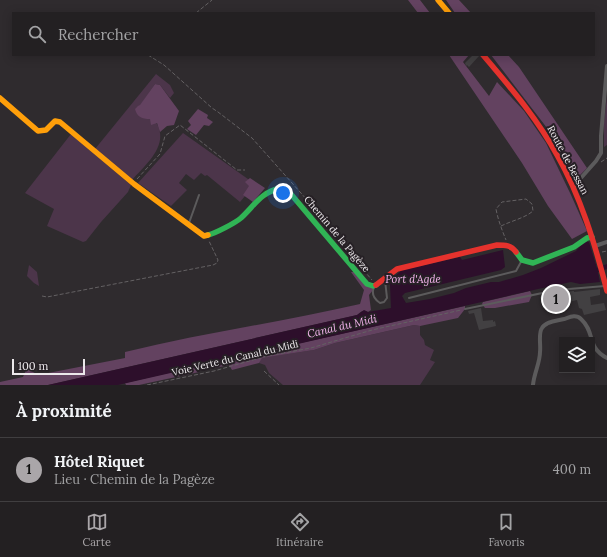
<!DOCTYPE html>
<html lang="fr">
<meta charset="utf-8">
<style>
:root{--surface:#232022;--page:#2b282a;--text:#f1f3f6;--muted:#a3a3a5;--line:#403e40;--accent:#aaa6a9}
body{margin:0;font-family:Lora,serif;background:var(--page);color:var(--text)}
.controls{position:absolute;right:12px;bottom:12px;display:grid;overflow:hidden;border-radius:0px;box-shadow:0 2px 10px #0003}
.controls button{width:36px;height:36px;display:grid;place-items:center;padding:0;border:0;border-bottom:1px solid var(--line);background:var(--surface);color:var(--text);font:20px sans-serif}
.scale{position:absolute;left:12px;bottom:10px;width:73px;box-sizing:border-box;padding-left:4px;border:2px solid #ece8eb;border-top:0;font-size:11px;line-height:14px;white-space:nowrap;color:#ece8eb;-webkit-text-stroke:3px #262025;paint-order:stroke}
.you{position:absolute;left:283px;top:193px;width:14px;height:14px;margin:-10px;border:3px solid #fff;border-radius:50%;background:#1a73e8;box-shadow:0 0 0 6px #1a73e833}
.badge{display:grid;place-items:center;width:26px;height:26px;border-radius:50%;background:var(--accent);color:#111;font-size:13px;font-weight:700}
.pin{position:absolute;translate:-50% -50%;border:2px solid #fff;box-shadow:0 1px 4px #0006}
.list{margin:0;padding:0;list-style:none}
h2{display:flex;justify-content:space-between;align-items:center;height:52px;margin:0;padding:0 16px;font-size:17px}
h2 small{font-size:13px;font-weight:400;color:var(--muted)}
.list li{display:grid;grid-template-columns:26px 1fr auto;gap:12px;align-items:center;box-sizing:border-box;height:64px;padding:0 16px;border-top:1px solid var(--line)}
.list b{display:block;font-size:15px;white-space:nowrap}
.list p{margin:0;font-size:13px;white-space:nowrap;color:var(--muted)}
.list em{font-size:13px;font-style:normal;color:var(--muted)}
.icon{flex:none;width:22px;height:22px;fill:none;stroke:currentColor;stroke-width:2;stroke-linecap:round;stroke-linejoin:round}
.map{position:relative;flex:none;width:607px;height:385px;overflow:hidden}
.search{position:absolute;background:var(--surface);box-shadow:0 2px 10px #0003;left:12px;right:12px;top:12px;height:44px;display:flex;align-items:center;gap:10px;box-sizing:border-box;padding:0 14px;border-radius:0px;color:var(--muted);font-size:15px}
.sheet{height:116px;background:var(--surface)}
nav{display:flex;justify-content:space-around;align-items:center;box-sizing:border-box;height:56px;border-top:1px solid var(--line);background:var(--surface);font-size:11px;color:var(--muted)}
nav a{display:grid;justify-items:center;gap:2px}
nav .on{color:var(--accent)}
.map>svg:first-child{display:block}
.green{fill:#4c354a}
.forest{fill:#634260}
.water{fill:#2d0f2b}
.building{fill:#424042}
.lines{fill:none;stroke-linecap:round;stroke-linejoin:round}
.path{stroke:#646163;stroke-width:1;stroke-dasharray:4 2;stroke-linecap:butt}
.lane{stroke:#5c5b5c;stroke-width:2}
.street{stroke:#5c5b5c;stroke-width:4}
.fast{stroke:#30b455;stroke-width:5.5}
.slow{stroke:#ff9f0a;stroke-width:5.5}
.jam{stroke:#e5322d;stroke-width:5.5}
.labels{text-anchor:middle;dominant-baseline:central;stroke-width:4;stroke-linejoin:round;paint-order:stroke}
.street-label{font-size:10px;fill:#ece8eb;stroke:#262025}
.water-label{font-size:11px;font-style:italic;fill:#f2b3eb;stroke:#262025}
</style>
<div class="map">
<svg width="607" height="385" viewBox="0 0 607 385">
<rect width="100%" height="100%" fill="#2f2b2e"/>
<path class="green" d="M 156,74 L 170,85 L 174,93 L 170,98 L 160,85 L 155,84 L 140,106 C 143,110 146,115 150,118 C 152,121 156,121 157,124 C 169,146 145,165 132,180 L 95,149 Z
M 607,97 L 607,145 L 604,147 L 604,122 Z
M 183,133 L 255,184 L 240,202 L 207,175 L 205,176 L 201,173 L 194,180 L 186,174 L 179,183 L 187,190 L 171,206 L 138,183 Z
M 71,134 L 131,185 L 128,192 L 101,222 L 86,241 L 83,242 L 47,226 L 54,209 L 25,193 Z
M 29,265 L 37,272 L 39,286 L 34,283 L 27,276 Z
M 414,325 L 420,326 L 420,335 L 424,340 L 425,345 L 434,350 L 430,360 L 435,362 L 420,385 L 283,385 L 269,373 L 265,365 L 259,363 L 261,358 L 314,350 L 335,343 Z"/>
<path class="forest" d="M 408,0 L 420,0 L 430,13 L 418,13 Z
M 446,0 L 459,0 L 471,13 L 455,13 Z
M 449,55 L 469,55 L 463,62 L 489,96 L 497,82 L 524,111 L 546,143 L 571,195 L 587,231 L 572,239 L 548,206 L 522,163 Z
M 491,55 L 508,55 L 519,67 L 587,168 L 577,178 L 547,128 Z
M 155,84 L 160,85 L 179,111 L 174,125 L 167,126 L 160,132 L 157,123 L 151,125 L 150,119 C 142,119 137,117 135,109 L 138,106 L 140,105 Z
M 198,109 L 208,115 L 207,118 L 213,122 L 209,126 L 204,125 L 196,135 L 187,129 L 191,125 L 188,121 Z
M 250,178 L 265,188 L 253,202 L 243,195 L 249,186 L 245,182 Z
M 351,272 L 357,272 L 373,286 L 373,290 L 369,295 L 371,310 L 368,312 C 363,309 361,312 357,315 L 48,385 L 0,385 L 0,382 L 23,377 L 26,370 L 28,369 L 38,375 L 125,358 L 125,352 C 202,333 282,322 360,304 L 364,290 Z
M 530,291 L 532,295 L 529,302 L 495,308 L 485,308 L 482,304 L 483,302 Z
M 465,306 L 465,309 L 458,318 L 420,326 L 414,325 L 335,343 L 314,350 L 262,358 L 259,363 L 232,370 L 229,365 L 215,368 L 208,368 L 207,364 Z
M 198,366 L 199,372 L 139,385 L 126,385 L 125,383 Z"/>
<path class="water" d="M 584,242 L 589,242 L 597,268 L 607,264 L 607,269 L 598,272 L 600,282 L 580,284 L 571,282 L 538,289 L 118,385 L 48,385 L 357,315 L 364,310 L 368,312 L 391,308 L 390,284 L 394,277 L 402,270 L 460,257 L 462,260 L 503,250 L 505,267 L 501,270 L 405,293 L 402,296 L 406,303 L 430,299 L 454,293 L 466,288 L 491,282 L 499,282 L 523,275 L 541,268 L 576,251 Z"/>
<path class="building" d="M 473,55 L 479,55 L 479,56 L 469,67 L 467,65 L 466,66 L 465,63 Z
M 600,289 L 600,295 L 590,297 L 591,305 L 604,303 L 606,310 L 584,315 L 582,309 L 579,308 L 577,300 L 543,308 L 540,297 L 564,292 L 574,291 L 574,292 Z
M 481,308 L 483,321 L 493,320 L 493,322 L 495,321 L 496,326 L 479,330 L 474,313 L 469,314 L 468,311 Z"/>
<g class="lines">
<path class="path" d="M 196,13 L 212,0
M 148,55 L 164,65 L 212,108 L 218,112 L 252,138 L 324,219 L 347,251 L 372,280
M 601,162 L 607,158
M 137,179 L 160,154 L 165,136 L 180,125 L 237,170 L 245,170
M 501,226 C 511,221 525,218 533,211 L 532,204 L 526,199 L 502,202 L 496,209 C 498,220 502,230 506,240
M 602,252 L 607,251
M 42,296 L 47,297 L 213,265 L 217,263 L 218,260 L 209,241
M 264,371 L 279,385
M 147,385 L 214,371 L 267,356 L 311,348 L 372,330 L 461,310"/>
<path class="lane" d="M 189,223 L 199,195
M 374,287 C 371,294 374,299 380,303 L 384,302 L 387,298 L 385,280
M 409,298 L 516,271 L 522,260
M 465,309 L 557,290 L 605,286"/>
<path class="street" d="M 574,189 L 580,179 L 596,161 L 601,153 L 601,136 L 607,66
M 595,246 L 607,242
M 533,385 C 534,373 540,363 540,352 C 541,345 538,333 542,328 C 546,321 557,321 564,319 C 570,317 576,314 581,319 C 596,333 586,347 607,358"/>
<path class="fast" d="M 208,235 C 216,233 235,223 241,218 C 255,205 261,192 281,188 L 290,193 L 367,284 L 373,286 L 376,285
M 516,252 L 522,260 L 533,263 L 574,247 L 587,238 L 592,237"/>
<path class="slow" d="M 438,0 L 449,13
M 0,98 L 38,131 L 46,130 L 55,121 L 60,122 L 134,184 L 204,236 L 208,235"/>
<path class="jam" d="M 483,55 C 510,87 537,118 557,155 C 581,197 595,244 607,291
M 376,285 L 397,269 L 497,245 C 505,245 511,245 516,252"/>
</g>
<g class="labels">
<g class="street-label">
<text transform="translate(568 160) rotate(62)">Route de Bessan</text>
<text transform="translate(337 234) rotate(50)">Chemin de la Pagèze</text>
<text transform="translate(235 358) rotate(-13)">Voie Verte du Canal du Midi</text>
</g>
<g class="water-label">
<text x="413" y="279">Port d'Agde</text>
<text transform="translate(342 326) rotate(-13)">Canal du Midi</text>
</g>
</g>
</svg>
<div class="controls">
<button><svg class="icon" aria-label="layers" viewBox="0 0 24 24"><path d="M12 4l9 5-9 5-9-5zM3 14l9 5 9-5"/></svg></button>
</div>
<div class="scale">100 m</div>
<div class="you"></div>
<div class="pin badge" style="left:556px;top:299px">1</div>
<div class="search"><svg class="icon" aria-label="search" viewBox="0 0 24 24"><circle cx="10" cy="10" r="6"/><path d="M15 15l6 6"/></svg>Rechercher</div>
</div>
<section class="sheet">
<h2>À proximité<small></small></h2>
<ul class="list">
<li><span class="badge">1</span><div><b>Hôtel Riquet</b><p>Lieu · Chemin de la Pagèze</p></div><em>400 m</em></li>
</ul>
</section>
<nav>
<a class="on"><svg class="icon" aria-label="map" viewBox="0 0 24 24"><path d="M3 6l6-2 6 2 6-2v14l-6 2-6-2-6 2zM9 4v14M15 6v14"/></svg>Carte</a>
<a><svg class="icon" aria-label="directions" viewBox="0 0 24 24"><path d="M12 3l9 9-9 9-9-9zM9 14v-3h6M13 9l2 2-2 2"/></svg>Itinéraire</a>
<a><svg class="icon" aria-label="saved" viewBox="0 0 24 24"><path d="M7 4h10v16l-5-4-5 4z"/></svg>Favoris</a>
</nav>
